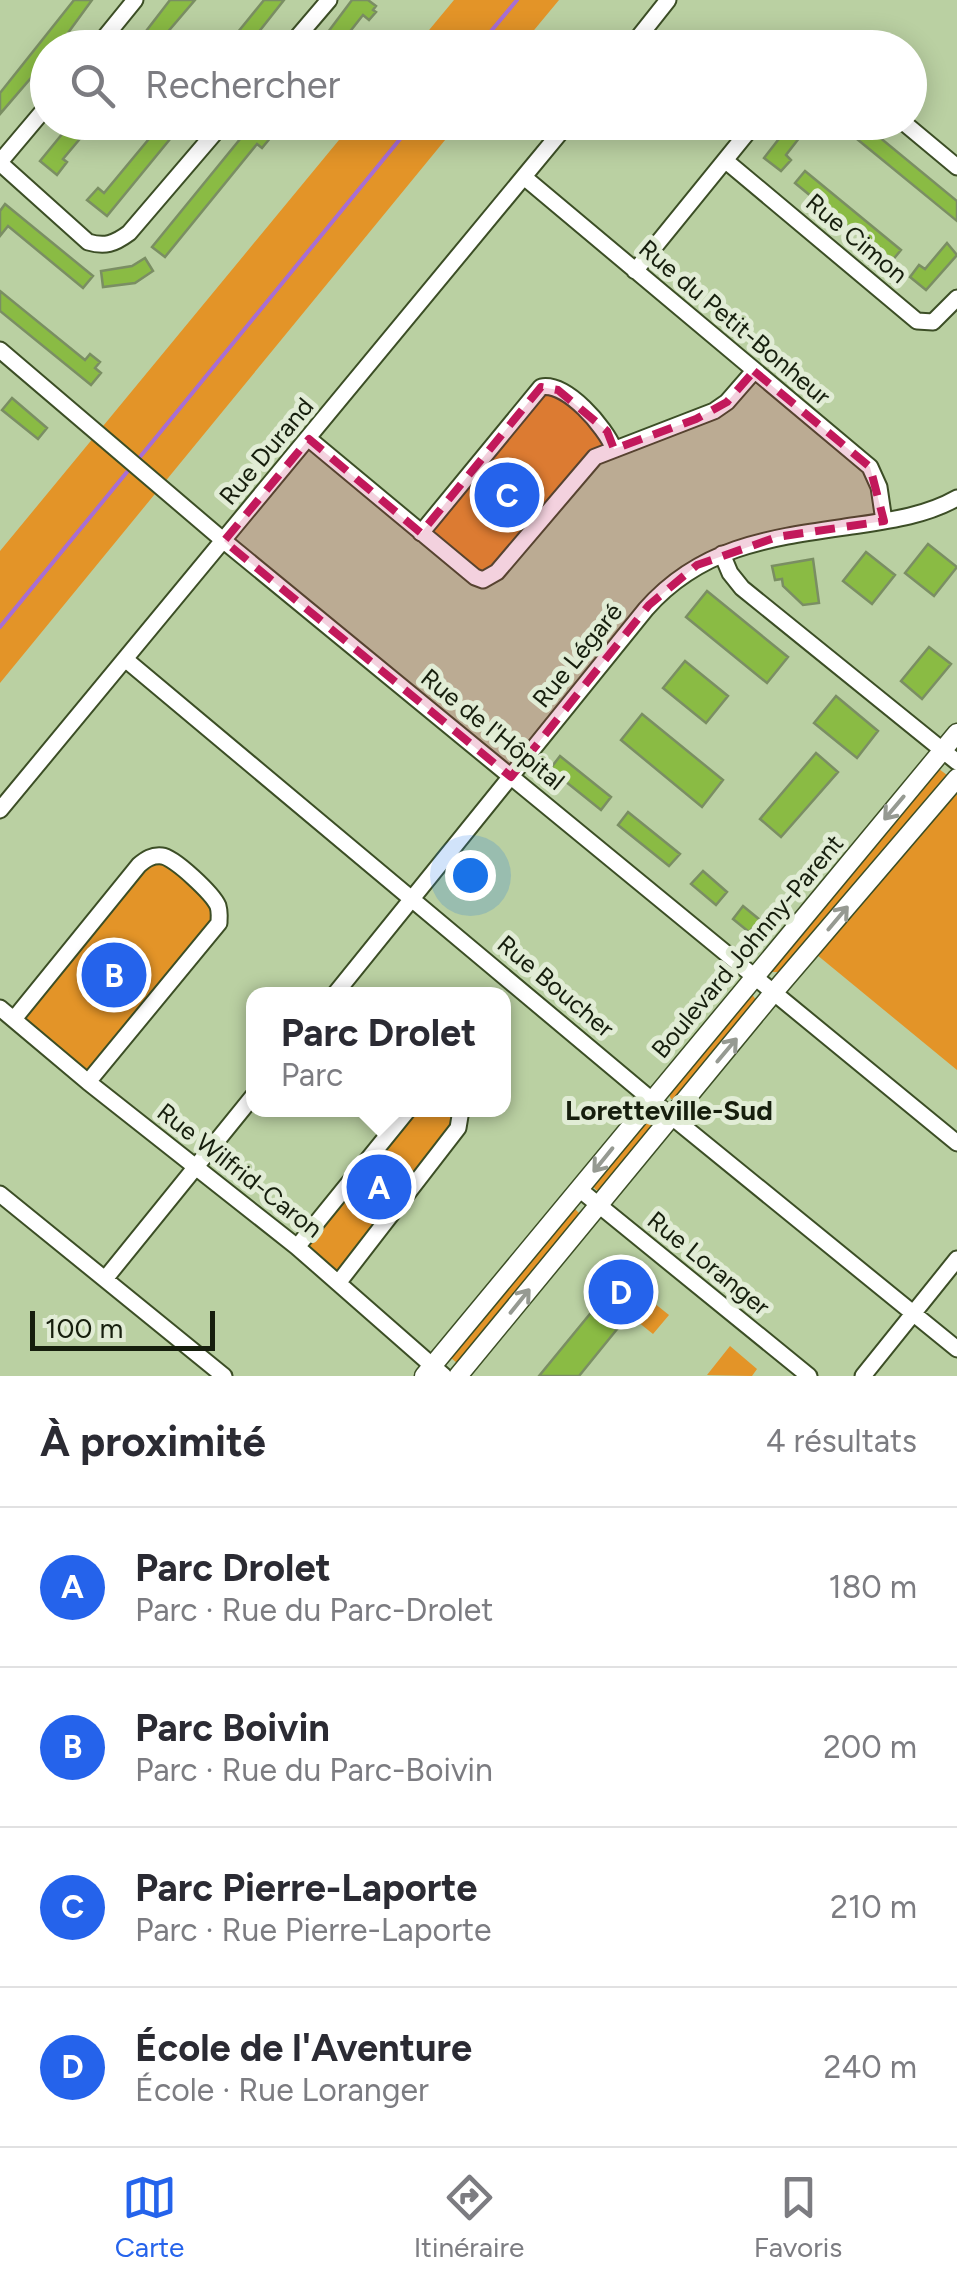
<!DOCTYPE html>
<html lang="fr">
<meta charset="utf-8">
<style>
:root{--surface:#fff;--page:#f7f7f7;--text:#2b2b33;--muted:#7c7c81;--line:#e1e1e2;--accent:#2563eb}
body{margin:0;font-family:Figtree,sans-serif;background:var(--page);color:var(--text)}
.scale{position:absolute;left:30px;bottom:25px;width:185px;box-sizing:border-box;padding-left:10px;border:5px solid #161e0d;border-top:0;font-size:28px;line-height:35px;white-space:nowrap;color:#161e0d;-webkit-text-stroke:8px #e1ecd5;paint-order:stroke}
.you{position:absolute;left:470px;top:875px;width:35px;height:35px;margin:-25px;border:8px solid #fff;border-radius:50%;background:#1a73e8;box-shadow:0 0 0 15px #1a73e833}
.badge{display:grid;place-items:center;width:65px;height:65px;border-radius:50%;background:var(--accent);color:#fff;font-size:32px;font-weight:700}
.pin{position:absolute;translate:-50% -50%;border:5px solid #fff;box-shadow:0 2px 10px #0006}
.popup{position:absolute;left:246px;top:987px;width:265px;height:130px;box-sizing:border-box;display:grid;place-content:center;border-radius:20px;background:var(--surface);filter:drop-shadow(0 2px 8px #0005);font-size:32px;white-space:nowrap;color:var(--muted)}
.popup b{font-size:38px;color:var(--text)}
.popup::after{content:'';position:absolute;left:50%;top:100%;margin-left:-20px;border:20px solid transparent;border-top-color:var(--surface)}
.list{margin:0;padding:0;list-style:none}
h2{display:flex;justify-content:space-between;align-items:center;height:130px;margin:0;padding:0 40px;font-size:42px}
h2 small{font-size:32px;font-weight:400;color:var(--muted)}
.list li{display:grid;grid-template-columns:65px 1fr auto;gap:30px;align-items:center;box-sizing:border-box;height:160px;padding:0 40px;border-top:2px solid var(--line)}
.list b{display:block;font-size:38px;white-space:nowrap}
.list p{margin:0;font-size:32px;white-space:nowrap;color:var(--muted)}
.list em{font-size:32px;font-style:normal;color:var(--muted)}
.icon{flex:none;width:55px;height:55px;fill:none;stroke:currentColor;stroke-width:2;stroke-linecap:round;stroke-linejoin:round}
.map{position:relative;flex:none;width:957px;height:1376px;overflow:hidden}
.search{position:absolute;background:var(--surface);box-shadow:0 5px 25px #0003;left:30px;right:30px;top:30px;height:110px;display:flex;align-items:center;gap:25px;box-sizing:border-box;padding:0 35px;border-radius:55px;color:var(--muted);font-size:38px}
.sheet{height:770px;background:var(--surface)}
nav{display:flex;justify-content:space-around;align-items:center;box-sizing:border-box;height:140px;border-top:2px solid var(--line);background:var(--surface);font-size:28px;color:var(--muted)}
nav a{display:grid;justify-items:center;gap:5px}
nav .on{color:var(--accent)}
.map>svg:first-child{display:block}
.green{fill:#e39428}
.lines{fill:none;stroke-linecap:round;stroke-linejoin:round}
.stream{stroke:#a76ed4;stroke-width:4}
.building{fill:#8abb44;stroke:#7a8e63;stroke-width:2.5}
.minor-casing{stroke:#3c4e26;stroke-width:19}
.tertiary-casing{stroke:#3c4e26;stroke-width:21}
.minor{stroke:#fff;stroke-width:15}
.tertiary{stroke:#fff;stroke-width:18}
.oneway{stroke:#969a92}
.marked{fill:#c2185b;fill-opacity:0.2;stroke:#c2185b;stroke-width:8;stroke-dasharray:20 12;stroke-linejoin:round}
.labels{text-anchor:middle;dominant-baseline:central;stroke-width:10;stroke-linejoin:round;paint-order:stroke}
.street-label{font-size:25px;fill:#161e0d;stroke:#e1ecd5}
.neighbourhood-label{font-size:28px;font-weight:bold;fill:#161e0d;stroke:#e1ecd5}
</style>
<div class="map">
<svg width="957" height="1376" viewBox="0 0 957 1376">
<rect width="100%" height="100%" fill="#bad0a2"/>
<path class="green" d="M 454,0 L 559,0 L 520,47 L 415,47 Z
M 353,123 L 459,123 L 0,683 L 0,551 Z
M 558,390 L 614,449 L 594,458 L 483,580 L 421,533 L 533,395 Z
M 939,769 L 947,775 L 781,972 L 772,972 L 772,966 Z
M 950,786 L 957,792 L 957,1070 L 811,950 Z
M 165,856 L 219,914 L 88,1082 L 14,1019 L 139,865 Z
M 751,993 L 756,1000 L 678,1098 L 671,1099 L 668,1092 Z
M 408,1110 L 461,1110 L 462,1118 L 339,1282 L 297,1247 Z
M 649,1117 L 655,1117 L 656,1124 L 602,1190 L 596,1190 L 593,1186 Z
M 574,1208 L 581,1215 L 458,1364 L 450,1357 Z
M 629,1283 L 669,1315 L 653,1334 L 613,1302 Z
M 730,1346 L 757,1369 L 752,1376 L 707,1375 Z"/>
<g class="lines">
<path class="stream" d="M 477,48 L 517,0
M 140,457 L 414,122
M 0,627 L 127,472"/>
</g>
<path class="building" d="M 74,0 L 92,0 L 57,48 L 48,48 L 48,58 L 0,114 L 0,93 Z
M 170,0 L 195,0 L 154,48 L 133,48 Z
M 264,0 L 284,0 L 246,48 L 225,48 Z
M 352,0 L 368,0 L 376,6 L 373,10 L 376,12 L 369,20 L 363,15 L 337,48 L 316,48 Z
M 72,122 L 94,122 L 63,159 L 67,162 L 57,175 L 40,161 Z
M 163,122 L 184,122 L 107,216 L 87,200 L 98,188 L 104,193 Z
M 254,122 L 266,122 L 276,131 L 262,148 L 257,144 L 165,257 L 152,247 Z
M 792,122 L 800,122 L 807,128 L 786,155 L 791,160 L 781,171 L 764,158 Z
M 853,122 L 861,122 L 957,201 L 957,221 L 846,130 Z
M 805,171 L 901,250 L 891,262 L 795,183 Z
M 5,204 L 93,276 L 83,288 L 8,226 L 0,236 L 0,211 Z
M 947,243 L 957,255 L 926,290 L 910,277 L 919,265 L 925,269 Z
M 145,258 L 153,271 L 135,283 L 103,287 L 101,271 L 132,266 Z
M 0,291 L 85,360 L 90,354 L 100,362 L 95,368 L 101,373 L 91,385 L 0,311 Z
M 12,398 L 47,428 L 38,439 L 2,410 Z
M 928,544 L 957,567 L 934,596 L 905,573 Z
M 866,552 L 895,575 L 872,604 L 843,581 Z
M 813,559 L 819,603 L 803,605 L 783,586 L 782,579 L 775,580 L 772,566 Z
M 707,591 L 788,657 L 767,683 L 686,617 Z
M 929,647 L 951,664 L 922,699 L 901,681 Z
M 685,661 L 728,696 L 706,723 L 663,688 Z
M 836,696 L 878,731 L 857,758 L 814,723 Z
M 642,714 L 723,780 L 702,807 L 621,740 Z
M 816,753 L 838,772 L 781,837 L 760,819 Z
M 560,756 L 611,797 L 601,810 L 550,769 Z
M 628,812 L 680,854 L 669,866 L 618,825 Z
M 703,871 L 727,892 L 716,905 L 691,884 Z
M 743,906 L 760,920 L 749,932 L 733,919 Z
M 594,1309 L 618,1328 L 579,1376 L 539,1376 Z"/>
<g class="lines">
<g class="minor-casing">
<path id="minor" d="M 96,48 L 135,0
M 288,48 L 329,0
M 630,48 L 668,0
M 903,122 L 957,167
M 726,161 L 917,321 L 933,322 L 957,298
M 0,162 L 48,105
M 0,163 L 88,242 C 105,247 114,244 129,233 L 224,122
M 524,177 L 870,467 L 879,487 L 884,521
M 635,271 L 756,122
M 0,350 L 224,541 L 957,1143
M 309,439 L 475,577 L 483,580 L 497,572 L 595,457 L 714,411 L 727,402 L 754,371
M 421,533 L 541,387 C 567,382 605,427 614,449
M 722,554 L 730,573 L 742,588 L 957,762
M 125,659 L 672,1117 L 957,1349
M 0,810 L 569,122
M 335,994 L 646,609 C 704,543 778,537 859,525 C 893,520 927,515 957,498
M 0,1008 L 88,1082 L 297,1247 L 444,1376
M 14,1019 L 139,865 C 146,859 152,855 162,856 C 174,857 213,894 218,906 C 220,913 219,915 219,923 L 88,1082
M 579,1189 L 809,1376
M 0,1194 L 224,1376
M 297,1247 L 408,1110
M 105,1279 L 254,1095
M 339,1282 L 458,1128 L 461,1110
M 863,1376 L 957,1259"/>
</g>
<g class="tertiary-casing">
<path id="tertiary" d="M 424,1376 L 957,733
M 458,1376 L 774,992 L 957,778"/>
</g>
<use href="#minor" class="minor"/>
<use href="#tertiary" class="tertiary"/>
</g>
<defs><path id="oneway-shaft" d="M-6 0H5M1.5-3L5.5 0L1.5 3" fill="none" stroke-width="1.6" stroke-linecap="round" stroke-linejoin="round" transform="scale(2.5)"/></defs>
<g class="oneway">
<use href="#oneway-shaft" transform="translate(894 808) rotate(130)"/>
<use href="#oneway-shaft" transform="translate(838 918) rotate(-50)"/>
<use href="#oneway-shaft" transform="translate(727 1050) rotate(-50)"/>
<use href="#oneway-shaft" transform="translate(603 1160) rotate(129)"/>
<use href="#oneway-shaft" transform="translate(520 1301) rotate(-51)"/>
</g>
<path class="marked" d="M 754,371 L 870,467 L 884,521 L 777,537 L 697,565 L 649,605 L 511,777 L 224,541 L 309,439 L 421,533 L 541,387 L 558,390 L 607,431 L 614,449 L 696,419 L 727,402 Z"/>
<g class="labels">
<g class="street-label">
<text transform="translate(857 238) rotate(40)">Rue Cimon</text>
<text transform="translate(735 322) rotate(40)">Rue du Petit-Bonheur</text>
<text transform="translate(266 451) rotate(-50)">Rue Durand</text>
<text transform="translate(577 655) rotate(-51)">Rue Légaré</text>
<text transform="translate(493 729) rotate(39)">Rue de l'Hôpital</text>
<text transform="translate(747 946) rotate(-50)">Boulevard Johnny-Parent</text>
<text transform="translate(556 986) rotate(40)">Rue Boucher</text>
<text transform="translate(240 1170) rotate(38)">Rue Wilfrid-Caron</text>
<text transform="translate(709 1263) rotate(39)">Rue Loranger</text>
</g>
<g class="neighbourhood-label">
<text x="669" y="1110">Loretteville-Sud</text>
</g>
</g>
</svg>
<div class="scale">100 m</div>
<div class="you"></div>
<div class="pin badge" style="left:379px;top:1187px">A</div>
<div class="popup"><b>Parc Drolet</b>Parc</div>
<div class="pin badge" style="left:114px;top:975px">B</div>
<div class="pin badge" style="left:507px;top:495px">C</div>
<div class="pin badge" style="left:621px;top:1292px">D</div>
<div class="search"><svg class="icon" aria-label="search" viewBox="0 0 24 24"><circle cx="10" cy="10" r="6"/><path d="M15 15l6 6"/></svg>Rechercher</div>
</div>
<section class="sheet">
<h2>À proximité<small>4 résultats</small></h2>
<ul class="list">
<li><span class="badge">A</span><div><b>Parc Drolet</b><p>Parc · Rue du Parc-Drolet</p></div><em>180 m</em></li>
<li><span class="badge">B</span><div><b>Parc Boivin</b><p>Parc · Rue du Parc-Boivin</p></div><em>200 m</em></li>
<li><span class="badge">C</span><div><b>Parc Pierre-Laporte</b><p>Parc · Rue Pierre-Laporte</p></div><em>210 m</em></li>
<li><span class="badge">D</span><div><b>École de l'Aventure</b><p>École · Rue Loranger</p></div><em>240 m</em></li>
</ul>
</section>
<nav>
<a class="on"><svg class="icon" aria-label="map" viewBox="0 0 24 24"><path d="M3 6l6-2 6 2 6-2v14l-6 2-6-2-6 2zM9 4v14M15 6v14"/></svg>Carte</a>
<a><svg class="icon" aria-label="directions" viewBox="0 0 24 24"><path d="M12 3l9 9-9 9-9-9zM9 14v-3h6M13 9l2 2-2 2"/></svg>Itinéraire</a>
<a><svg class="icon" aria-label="saved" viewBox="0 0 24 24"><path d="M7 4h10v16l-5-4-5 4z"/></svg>Favoris</a>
</nav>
